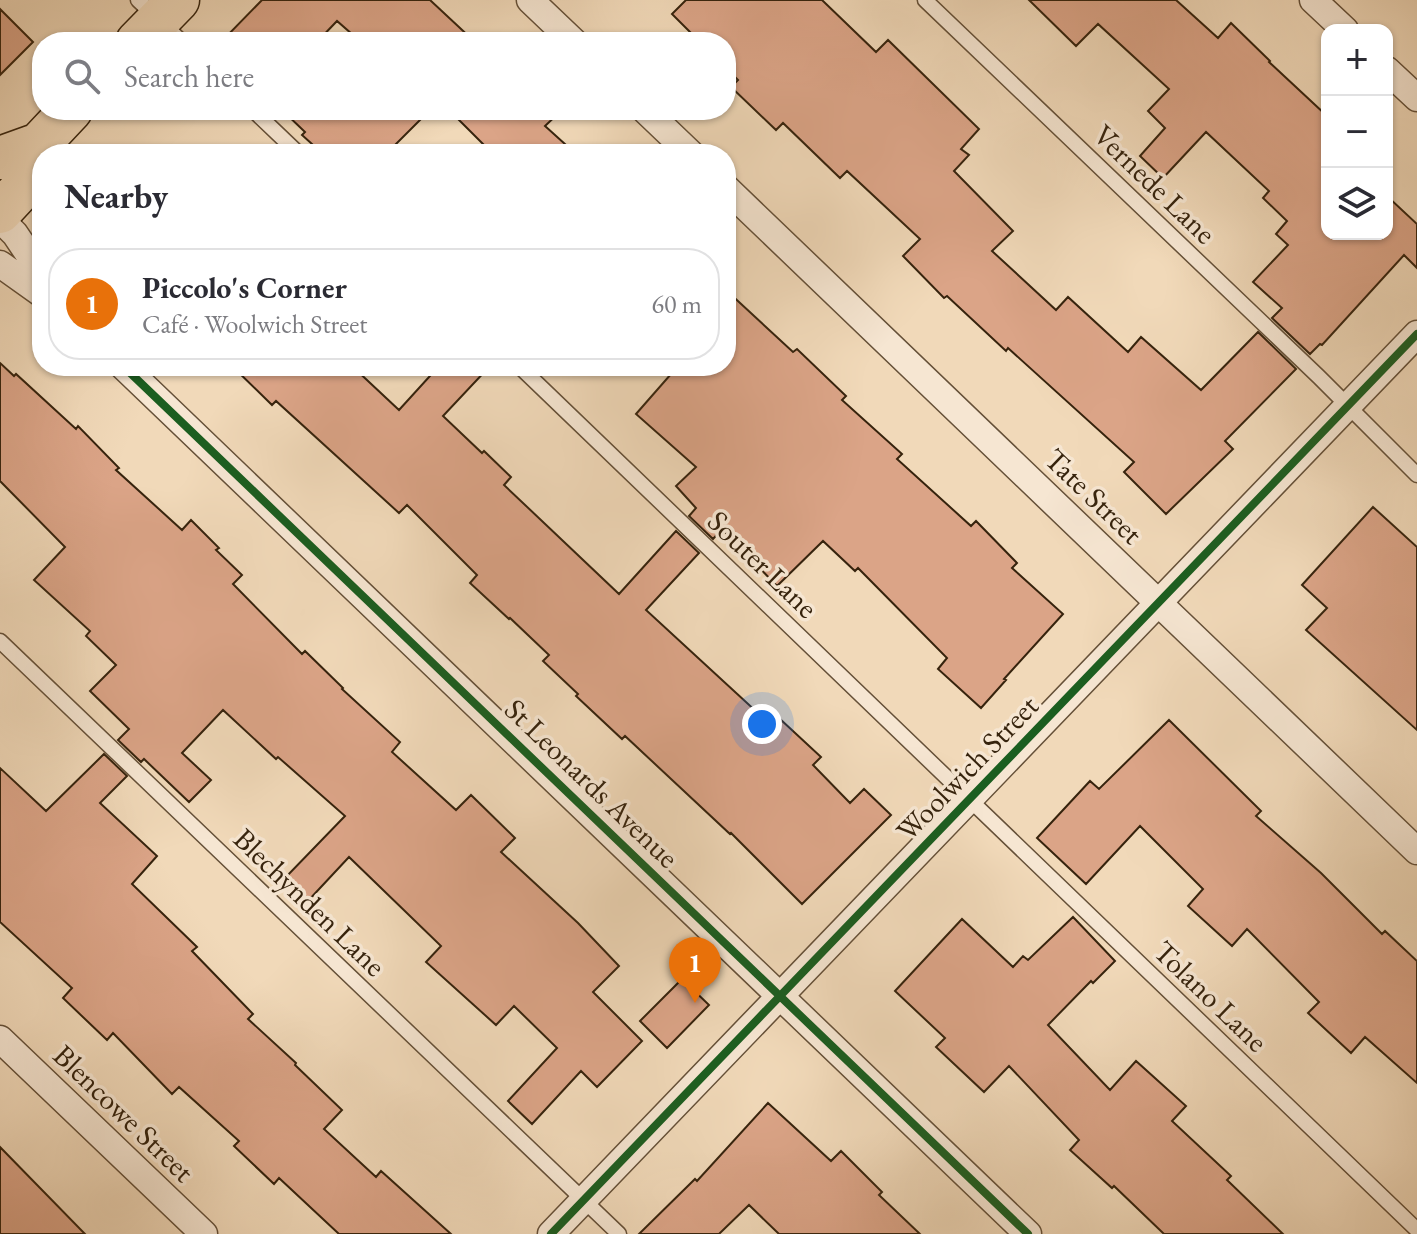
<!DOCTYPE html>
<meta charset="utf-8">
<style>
:root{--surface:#fff;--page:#f7f7f7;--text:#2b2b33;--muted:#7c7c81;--line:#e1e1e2;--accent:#db2777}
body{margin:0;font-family:"EB Garamond",serif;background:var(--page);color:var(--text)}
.controls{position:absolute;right:24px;top:24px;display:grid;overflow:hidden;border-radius:16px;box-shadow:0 2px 6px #0004}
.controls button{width:72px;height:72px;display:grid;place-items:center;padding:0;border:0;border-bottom:2px solid var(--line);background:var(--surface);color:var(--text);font:40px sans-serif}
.you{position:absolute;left:762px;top:724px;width:28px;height:28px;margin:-20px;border:6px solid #fff;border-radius:50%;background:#1a73e8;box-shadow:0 0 0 12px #1a73e833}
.badge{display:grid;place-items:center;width:52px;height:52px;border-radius:50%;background:var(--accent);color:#fff;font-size:26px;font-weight:700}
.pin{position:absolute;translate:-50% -66px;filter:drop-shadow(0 2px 4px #0008)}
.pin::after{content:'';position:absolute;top:42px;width:28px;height:24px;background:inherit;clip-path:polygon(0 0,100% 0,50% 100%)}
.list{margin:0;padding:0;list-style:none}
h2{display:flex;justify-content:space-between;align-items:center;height:104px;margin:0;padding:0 32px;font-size:34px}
h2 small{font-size:26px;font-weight:400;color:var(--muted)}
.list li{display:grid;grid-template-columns:52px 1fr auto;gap:24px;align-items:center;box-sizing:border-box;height:112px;margin:0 16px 16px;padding:0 16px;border:2px solid var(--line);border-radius:32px}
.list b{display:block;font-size:30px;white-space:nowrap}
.list p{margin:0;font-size:26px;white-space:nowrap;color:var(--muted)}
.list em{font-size:26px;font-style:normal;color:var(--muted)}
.icon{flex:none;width:44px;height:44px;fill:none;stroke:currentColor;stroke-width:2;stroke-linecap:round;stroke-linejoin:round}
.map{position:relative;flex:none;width:1417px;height:1234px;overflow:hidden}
.search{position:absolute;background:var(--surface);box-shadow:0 2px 6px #0004;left:32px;top:32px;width:704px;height:88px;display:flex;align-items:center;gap:20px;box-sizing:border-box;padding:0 28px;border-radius:32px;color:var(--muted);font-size:30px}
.panel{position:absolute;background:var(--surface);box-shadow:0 2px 6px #0004;left:32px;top:144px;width:704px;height:232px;border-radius:32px}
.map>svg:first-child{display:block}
.building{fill:#dba487;stroke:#36230d;stroke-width:2}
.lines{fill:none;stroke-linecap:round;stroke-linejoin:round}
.lane-casing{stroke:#655038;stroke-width:17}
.street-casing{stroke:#655038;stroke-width:29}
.primary-casing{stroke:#36230d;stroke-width:45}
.lane{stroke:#f6e6d2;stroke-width:14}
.street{stroke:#f6e6d2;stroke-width:26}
.primary{stroke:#f1d9b9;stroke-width:42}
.cycleway-casing{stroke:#f6e6d2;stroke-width:13}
.cycleway{stroke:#1b5e20;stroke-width:8}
.labels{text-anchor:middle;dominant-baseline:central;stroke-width:7;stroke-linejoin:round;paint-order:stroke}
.street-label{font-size:30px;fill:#36230d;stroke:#f6e6d2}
</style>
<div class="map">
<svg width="1417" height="1234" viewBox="0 0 1417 1234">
<rect width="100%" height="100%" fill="#f1d9b9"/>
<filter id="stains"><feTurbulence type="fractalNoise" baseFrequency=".0025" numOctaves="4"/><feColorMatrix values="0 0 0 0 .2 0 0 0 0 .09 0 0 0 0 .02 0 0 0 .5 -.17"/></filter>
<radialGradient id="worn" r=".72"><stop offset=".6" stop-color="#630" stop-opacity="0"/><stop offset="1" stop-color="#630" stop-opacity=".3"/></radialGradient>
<path class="building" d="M 262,0 L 430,0 L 475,42 L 361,42 L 337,21 L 317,42 L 221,42 Z
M 686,0 L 822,0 L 876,52 L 888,40 L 979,129 L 961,149 L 969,155 L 954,171 L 1013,231 L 992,251 L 1056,310 L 1068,297 L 1128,352 L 1141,337 L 1201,390 L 1258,332 L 1296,369 L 1225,441 L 1233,449 L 1166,514 L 1124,472 L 1134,462 L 1008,348 L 1006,351 L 947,296 L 944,298 L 903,256 L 920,239 L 847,171 L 840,178 L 783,123 L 776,130 L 731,87 L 738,80 L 726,68 L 726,42 L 700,42 L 672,14 Z
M 1029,0 L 1176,0 L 1218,38 L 1231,23 L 1270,61 L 1269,62 L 1327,116 L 1327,234 L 1387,234 L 1387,196 L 1417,224 L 1417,268 L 1404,255 L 1322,345 L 1320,344 L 1310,354 L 1272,318 L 1282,308 L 1253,282 L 1288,245 L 1276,234 L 1287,221 L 1263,198 L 1269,191 L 1206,132 L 1163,178 L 1140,156 L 1165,128 L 1148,111 L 1169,89 L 1098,24 L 1076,46 Z
M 0,9 L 33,42 L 0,75 Z
M 282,110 L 430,110 L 386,154 L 323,154 L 302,135 L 305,132 Z
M 449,110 L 562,110 L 545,126 L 576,154 L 493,154 Z
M 726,290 L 793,352 L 797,349 L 846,396 L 842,400 L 902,454 L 897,459 L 971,526 L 976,521 L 1017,563 L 1012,568 L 1063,614 L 1004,679 L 1006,680 L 981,708 L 938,669 L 947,658 L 858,568 L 855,571 L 823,541 L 777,586 L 722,529 L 713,539 L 689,516 L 696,508 L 676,486 L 696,467 L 636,414 L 678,366 L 726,366 Z
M 0,363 L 14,376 L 16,374 L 76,429 L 78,426 L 119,468 L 116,470 L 182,530 L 191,520 L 219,548 L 216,550 L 242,575 L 233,584 L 302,654 L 305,651 L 343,688 L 342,689 L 400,742 L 392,752 L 456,810 L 471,795 L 515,838 L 501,852 L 578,923 L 619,966 L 593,992 L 642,1041 L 597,1087 L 581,1071 L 532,1124 L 508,1101 L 557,1048 L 514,1006 L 496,1025 L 426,962 L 441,946 L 349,857 L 307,902 L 284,879 L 345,816 L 278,757 L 276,759 L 223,710 L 182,753 L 211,780 L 189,802 L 144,759 L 141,762 L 118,740 L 129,729 L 90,691 L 116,665 L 86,636 L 90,631 L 34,580 L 65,547 L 0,481 Z
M 232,366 L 352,366 L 399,410 L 439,366 L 490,366 L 443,416 L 482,453 L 484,451 L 511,477 L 504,485 L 619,594 L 676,531 L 699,553 L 646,610 L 773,727 L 780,719 L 821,757 L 813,765 L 850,803 L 864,789 L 891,815 L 802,904 L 731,833 L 730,834 L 625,736 L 622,739 L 576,696 L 578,694 L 543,661 L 549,655 L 510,618 L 509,619 L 470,583 L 477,575 L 407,505 L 399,513 L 276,401 L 272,405 Z
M 1373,507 L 1417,547 L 1417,730 L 1306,630 L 1327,608 L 1302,585 Z
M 1169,720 L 1261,811 L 1256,816 L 1321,873 L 1382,934 L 1385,931 L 1417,961 L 1417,1083 L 1365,1037 L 1351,1053 L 1308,1013 L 1319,1002 L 1247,929 L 1232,946 L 1188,906 L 1203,889 L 1140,826 L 1086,884 L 1037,838 L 1090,781 L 1099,789 Z
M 104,754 L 127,776 L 100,803 L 157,856 L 132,884 L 197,947 L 192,951 L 253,1014 L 248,1019 L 296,1063 L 295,1065 L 342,1110 L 324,1129 L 376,1177 L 381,1171 L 451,1234 L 339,1234 L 279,1178 L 274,1184 L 234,1146 L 239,1141 L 179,1087 L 172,1094 L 113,1033 L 107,1040 L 63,998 L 72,988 L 0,922 L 0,768 L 46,811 Z
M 1073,917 L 1115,961 L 1093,983 L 1091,981 L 1048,1025 L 1110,1090 L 1136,1061 L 1186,1106 L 1172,1121 L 1231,1176 L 1227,1180 L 1283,1234 L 1164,1234 L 1114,1186 L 1112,1188 L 1070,1150 L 1079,1140 L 1009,1066 L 984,1092 L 936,1047 L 945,1038 L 895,991 L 962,919 L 1013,967 L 1023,956 L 1028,960 Z
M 682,979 L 709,1005 L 667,1048 L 640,1021 Z
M 768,1103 L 831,1161 L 841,1151 L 882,1192 L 879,1195 L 920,1234 L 779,1234 L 749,1205 L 719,1234 L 639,1234 L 695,1179 L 697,1181 Z
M 0,1147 L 85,1234 L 0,1234 Z"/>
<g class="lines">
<g class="lane-casing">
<path id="lane" d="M 138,0 L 182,42
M 925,0 L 1319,377 L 1417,475
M 253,110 L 299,154
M 519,366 L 1417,1230
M 0,641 L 619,1234"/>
</g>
<g class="street-casing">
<path id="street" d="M 530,0 L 574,42
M 1313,0 L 1345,30
M 1387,70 L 1417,98
M 645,110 L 691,154
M 726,188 L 1417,851
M 0,219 L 15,234 L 42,274
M 0,264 L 42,294
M 123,366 L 1028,1234
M 0,1039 L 204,1234
M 551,1234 L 1417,334"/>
</g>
<g class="primary-casing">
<path id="primary" d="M 137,42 L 178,0
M 0,158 L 39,144 L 71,110
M 0,212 L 27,183 L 39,144"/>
</g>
<use href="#lane" class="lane"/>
<use href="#street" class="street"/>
<use href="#primary" class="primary"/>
<g class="cycleway-casing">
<path id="cycleway" d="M 123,366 L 1028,1234
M 551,1234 L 1417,334"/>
</g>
<use href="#cycleway" class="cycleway"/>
</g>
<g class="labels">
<g class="street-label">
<text transform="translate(1155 184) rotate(44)">Vernede Lane</text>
<text transform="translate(1094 496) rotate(44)">Tate Street</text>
<text transform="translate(763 564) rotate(44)">Souter Lane</text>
<text transform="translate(967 768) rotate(-46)">Woolwich Street</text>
<text transform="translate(592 783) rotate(44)">St Leonards Avenue</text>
<text transform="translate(310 902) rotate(44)">Blechynden Lane</text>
<text transform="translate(1211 996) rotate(44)">Tolano Lane</text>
<text transform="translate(124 1113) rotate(44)">Blencowe Street</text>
</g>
</g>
<rect width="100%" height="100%" filter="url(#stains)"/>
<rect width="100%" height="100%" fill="url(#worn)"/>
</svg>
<div class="controls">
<button>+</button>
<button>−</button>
<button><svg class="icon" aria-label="layers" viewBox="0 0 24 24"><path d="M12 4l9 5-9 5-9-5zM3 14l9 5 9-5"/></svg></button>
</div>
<div class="you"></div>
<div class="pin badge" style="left:695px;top:1003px;background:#e8710a">1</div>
<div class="search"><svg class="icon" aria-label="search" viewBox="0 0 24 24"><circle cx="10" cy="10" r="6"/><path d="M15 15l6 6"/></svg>Search here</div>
<section class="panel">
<h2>Nearby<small></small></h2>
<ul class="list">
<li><span class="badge" style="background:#e8710a">1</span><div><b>Piccolo's Corner</b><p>Café · Woolwich Street</p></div><em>60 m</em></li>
</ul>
</section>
</div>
